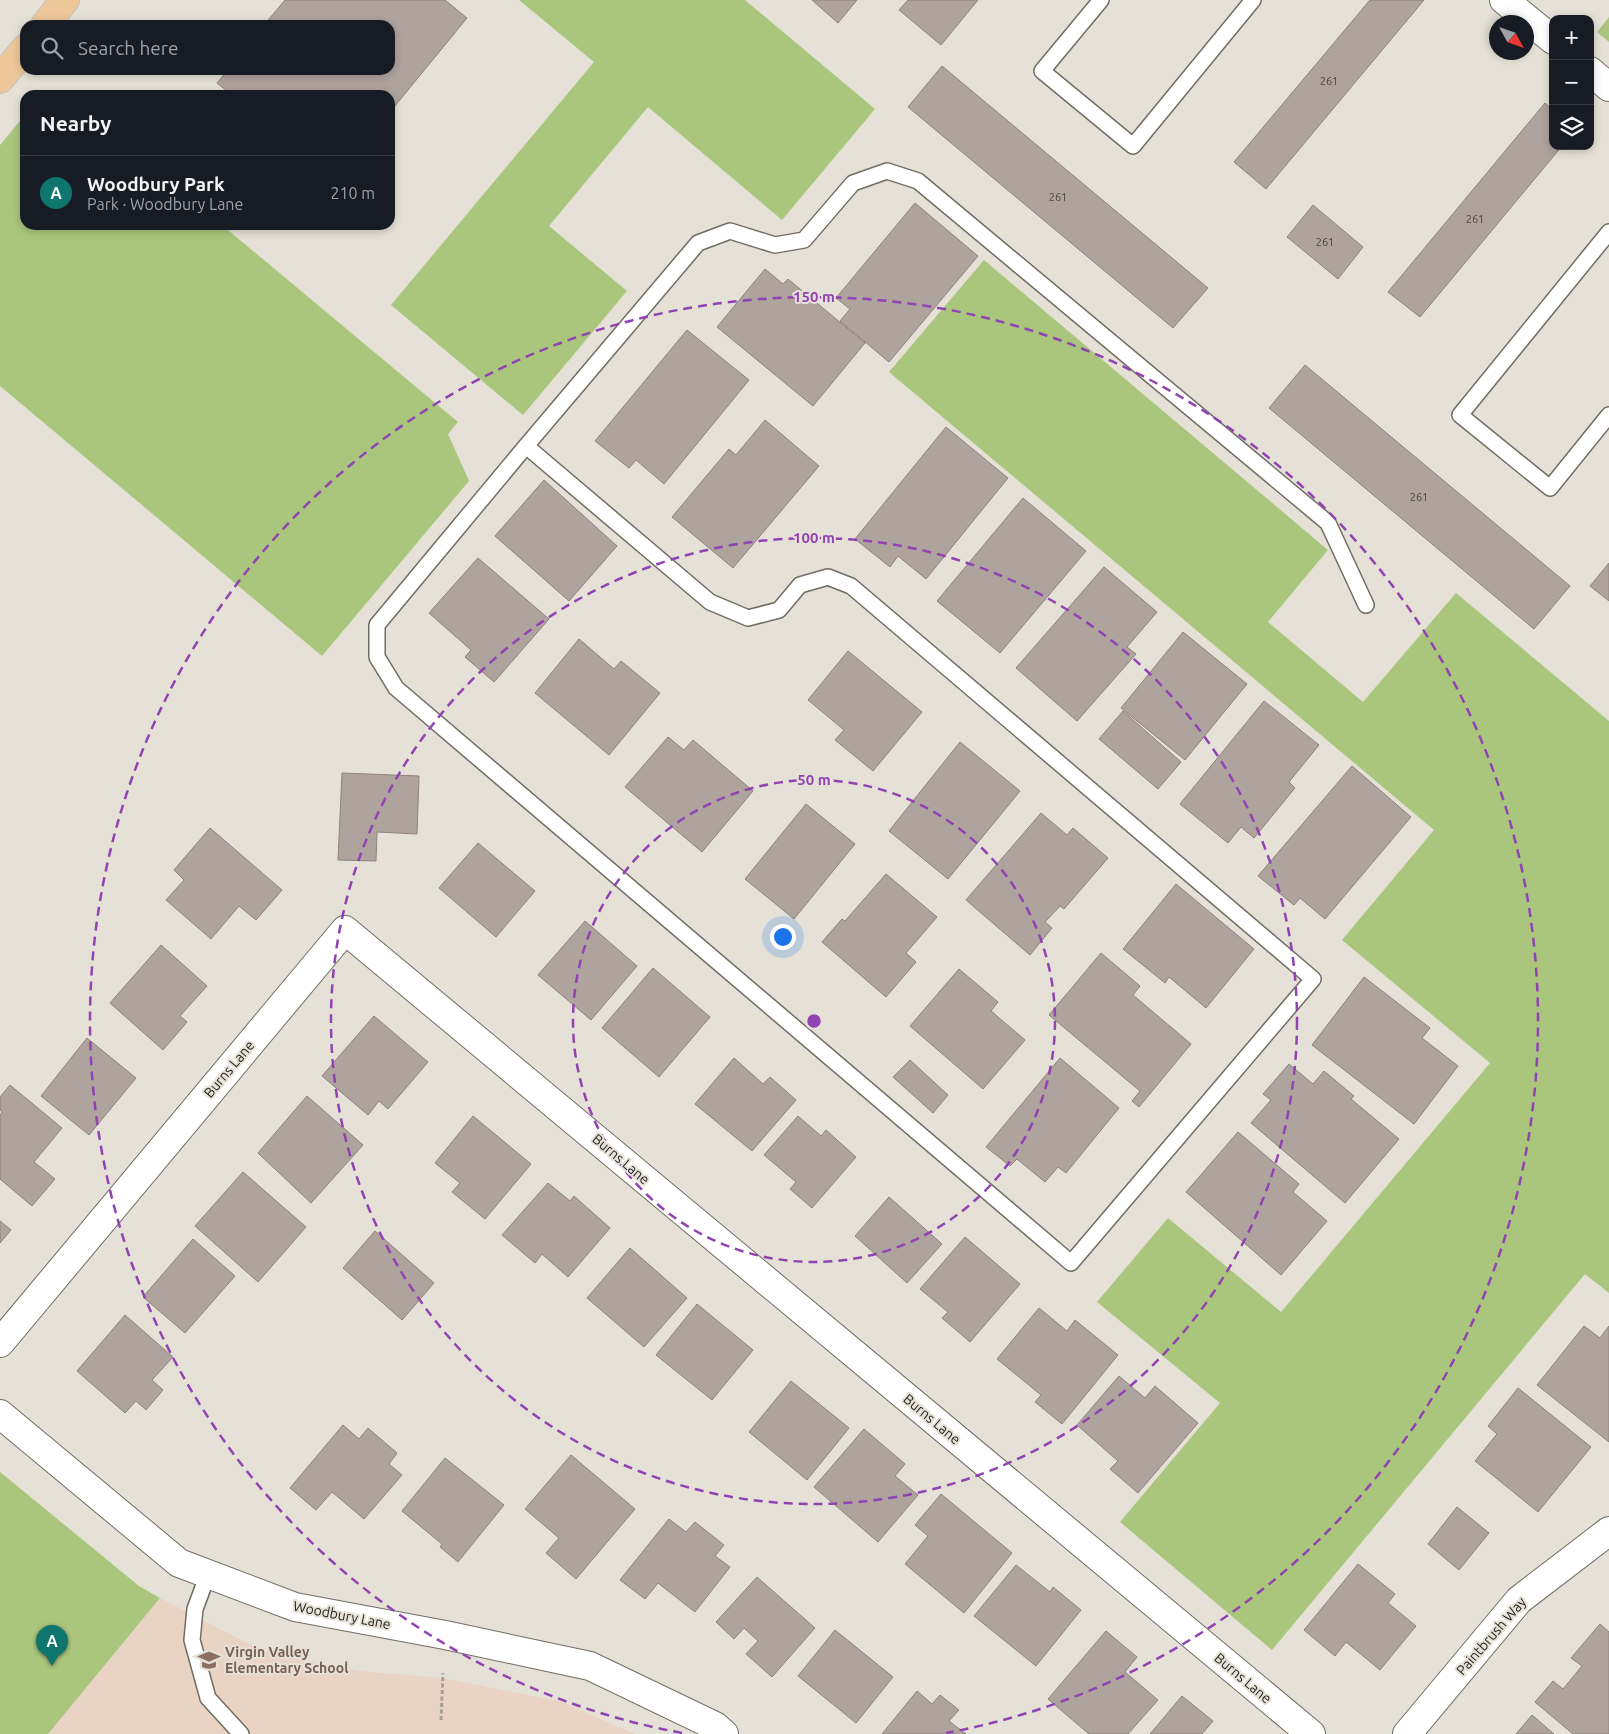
<!DOCTYPE html>
<meta charset="utf-8">
<style>
:root{--surface:#171b24;--page:#20242c;--text:#f1f3f6;--muted:#9ea1a6;--line:#363941;--accent:#0f766e}
body{margin:0;font-family:Ubuntu,sans-serif;background:var(--page);color:var(--text)}
.controls{position:absolute;right:15px;top:15px;display:grid;overflow:hidden;border-radius:10px;box-shadow:0 2px 8px #0003}
.controls button{width:45px;height:45px;display:grid;place-items:center;padding:0;border:0;border-bottom:1px solid var(--line);background:var(--surface);color:var(--text);font:25px sans-serif}
.compass{position:absolute;left:1489px;top:15px;width:45px;height:45px;border-radius:50%;background:var(--surface);box-shadow:0 2px 8px #0003;rotate:130deg}
.you{position:absolute;left:782px;top:936px;width:18px;height:18px;margin:-12px;border:4px solid #fff;border-radius:50%;background:#1a73e8;box-shadow:0 0 0 8px #1a73e833}
.badge{display:grid;place-items:center;width:32px;height:32px;border-radius:50%;background:var(--accent);color:#fff;font-size:16px;font-weight:700}
.pin{position:absolute;translate:-50% -41px;filter:drop-shadow(0 1px 2px #0008)}
.pin::after{content:'';position:absolute;top:26px;width:18px;height:15px;background:inherit;clip-path:polygon(0 0,100% 0,50% 100%)}
.list{margin:0;padding:0;list-style:none}
h2{display:flex;justify-content:space-between;align-items:center;height:65px;margin:0;padding:0 20px;font-size:21px}
h2 small{font-size:16px;font-weight:400;color:var(--muted)}
.list li{display:grid;grid-template-columns:32px 1fr auto;gap:15px;align-items:center;box-sizing:border-box;height:75px;padding:0 20px;border-top:1px solid var(--line)}
.list b{display:block;font-size:19px;white-space:nowrap}
.list p{margin:0;font-size:16px;white-space:nowrap;color:var(--muted)}
.list em{font-size:16px;font-style:normal;color:var(--muted)}
.icon{flex:none;width:28px;height:28px;fill:none;stroke:currentColor;stroke-width:2;stroke-linecap:round;stroke-linejoin:round}
.map{position:relative;flex:none;width:1609px;height:1734px;overflow:hidden}
.search{position:absolute;background:var(--surface);box-shadow:0 2px 8px #0003;left:20px;top:20px;width:375px;height:55px;display:flex;align-items:center;gap:12px;box-sizing:border-box;padding:0 18px;border-radius:15px;color:var(--muted);font-size:19px}
.panel{position:absolute;background:var(--surface);box-shadow:0 2px 8px #0003;left:20px;top:90px;width:375px;height:140px;border-radius:15px}
.map>svg:first-child{display:block}
.education{fill:#e8d3c5}
.green{fill:#aac67d}
.building{fill:#afa39e;stroke:#8d827c}
.lines{fill:none;stroke-linecap:round;stroke-linejoin:round}
.lane-casing{stroke:#716d63;stroke-width:18}
.street-casing{stroke:#716d63;stroke-width:30}
.primary-casing{stroke:#c3c2c1;stroke-width:30}
.path{stroke:#a29f96;stroke-width:3;stroke-dasharray:4 2.5;stroke-linecap:butt}
.lane{stroke:#fff;stroke-width:15}
.street{stroke:#fff;stroke-width:28}
.primary{stroke:#edc79a;stroke-width:28}
.ring{fill:none;stroke:#9143b3;stroke-width:2.5;stroke-dasharray:9 6}
.labels{text-anchor:middle;dominant-baseline:central;stroke-width:4;stroke-linejoin:round;paint-order:stroke}
.number-label{font-size:11px;fill:#494541}
.street-label{font-size:14px;fill:#272622;stroke:#e5e1d6}
.education-label{font-size:14px;font-weight:bold;fill:#785e54;stroke:#e5e1d6;text-anchor:start}
.centre{fill:#9143b3;stroke:#e5e1d6;stroke-width:2.5}
.ring-label{font-size:15px;text-anchor:middle;font-weight:bold;fill:#9143b3;stroke:#e5e1d6;stroke-width:4;stroke-linejoin:round;paint-order:stroke}
</style>
<div class="map">
<svg width="1609" height="1734" viewBox="0 0 1609 1734">
<rect width="100%" height="100%" fill="#e5e1d6"/>
<path class="education" d="M 160,1598 L 261,1650 L 358,1671 L 443,1678 L 562,1702 L 635,1734 L 48,1734 Z"/>
<path class="green" d="M 519,0 L 745,0 L 875,109 L 782,220 L 648,107 L 549,226 L 627,291 L 523,415 L 391,305 L 594,62 Z
M 1609,17 L 1609,42 L 1597,32 Z
M 25,115 L 25,225 L 222,225 L 458,422 L 448,434 L 469,481 L 322,656 L 0,386 L 0,145 Z
M 984,260 L 1328,550 L 1268,622 L 1363,702 L 1456,593 L 1609,721 L 1609,1293 L 1585,1274 L 1272,1650 L 1120,1522 L 1220,1403 L 1097,1302 L 1168,1218 L 1281,1312 L 1490,1063 L 1342,940 L 1434,830 L 889,372 Z
M 0,1472 L 139,1586 L 160,1598 L 48,1734 L 0,1734 Z"/>
<path class="building" d="M 285,0 L 445,0 L 467,18 L 390,112 L 390,95 L 232,95 L 217,83 L 228,70 L 390,70 L 390,25 L 264,25 Z
M 812,0 L 857,0 L 838,23 Z
M 908,0 L 978,0 L 941,45 L 899,10 Z
M 1370,0 L 1424,0 L 1266,189 L 1234,162 Z
M 942,66 L 1208,288 L 1173,328 L 908,107 Z
M 1545,103 L 1553,110 L 1553,146 L 1562,146 L 1420,317 L 1388,292 Z
M 915,203 L 978,256 L 889,362 L 840,321 L 850,309 L 836,298 Z
M 1313,205 L 1363,247 L 1338,279 L 1287,237 Z
M 765,269 L 783,284 L 788,279 L 865,343 L 813,406 L 717,327 Z
M 687,330 L 749,380 L 664,484 L 636,460 L 629,468 L 595,441 Z
M 1305,365 L 1570,586 L 1534,629 L 1269,408 Z
M 765,420 L 819,466 L 733,568 L 672,517 L 729,449 L 736,455 Z
M 946,427 L 1008,478 L 926,579 L 898,556 L 890,567 L 855,539 Z
M 544,480 L 617,546 L 569,601 L 495,536 Z
M 1023,498 L 1086,551 L 1000,653 L 937,601 Z
M 478,558 L 549,619 L 494,682 L 465,657 L 471,650 L 429,613 Z
M 1609,563 L 1609,601 L 1590,586 Z
M 1104,567 L 1157,612 L 1127,647 L 1136,654 L 1077,721 L 1016,668 Z
M 1183,632 L 1247,684 L 1185,760 L 1121,708 Z
M 579,639 L 614,669 L 621,661 L 660,693 L 609,755 L 535,693 Z
M 848,651 L 922,712 L 873,771 L 835,740 L 844,730 L 808,700 Z
M 1264,701 L 1319,745 L 1289,782 L 1295,788 L 1254,838 L 1241,827 L 1228,843 L 1180,804 Z
M 1123,711 L 1181,762 L 1158,789 L 1099,739 Z
M 668,737 L 684,750 L 693,740 L 753,791 L 702,852 L 625,787 Z
M 960,742 L 1020,791 L 948,879 L 889,831 Z
M 1352,766 L 1411,817 L 1325,919 L 1300,898 L 1294,905 L 1258,876 Z
M 342,773 L 419,776 L 417,834 L 377,832 L 376,861 L 338,860 Z
M 806,804 L 855,844 L 794,919 L 745,879 Z
M 1041,813 L 1067,835 L 1073,828 L 1108,858 L 1064,909 L 1060,906 L 1045,922 L 1052,928 L 1030,955 L 966,900 Z
M 210,828 L 282,890 L 256,920 L 239,906 L 211,939 L 166,900 L 184,880 L 174,870 Z
M 478,843 L 535,891 L 496,937 L 439,888 Z
M 886,874 L 937,917 L 906,953 L 916,962 L 886,997 L 822,942 L 842,919 L 845,921 Z
M 1176,884 L 1254,949 L 1206,1008 L 1169,977 L 1165,983 L 1123,949 Z
M 585,921 L 637,966 L 591,1020 L 538,975 Z
M 161,945 L 207,986 L 180,1016 L 187,1022 L 163,1050 L 110,1003 Z
M 1101,953 L 1140,986 L 1133,995 L 1191,1044 L 1139,1107 L 1132,1101 L 1140,1091 L 1049,1015 Z
M 653,968 L 710,1017 L 659,1077 L 602,1028 Z
M 959,969 L 998,1002 L 991,1011 L 1025,1040 L 983,1089 L 910,1026 Z
M 1364,977 L 1430,1028 L 1422,1038 L 1458,1066 L 1414,1124 L 1312,1045 Z
M 374,1016 L 428,1062 L 388,1109 L 379,1101 L 368,1115 L 322,1076 Z
M 87,1038 L 136,1078 L 89,1135 L 41,1096 Z
M 734,1058 L 763,1084 L 770,1077 L 796,1100 L 752,1151 L 695,1104 Z
M 1060,1058 L 1119,1108 L 1066,1173 L 1058,1167 L 1045,1182 L 1017,1159 L 1010,1166 L 986,1147 Z
M 910,1060 L 948,1095 L 933,1113 L 893,1077 Z
M 1289,1064 L 1313,1084 L 1324,1071 L 1354,1096 L 1351,1099 L 1399,1139 L 1345,1203 L 1251,1123 L 1271,1100 L 1263,1094 Z
M 10,1085 L 62,1128 L 34,1162 L 55,1179 L 32,1206 L 0,1179 L 0,1115 L 2,1112 L 0,1110 L 0,1097 Z
M 307,1096 L 363,1145 L 311,1203 L 258,1153 Z
M 473,1116 L 531,1164 L 485,1219 L 452,1192 L 460,1183 L 435,1163 Z
M 798,1116 L 821,1136 L 826,1130 L 856,1157 L 812,1208 L 790,1189 L 796,1182 L 764,1155 Z
M 1238,1132 L 1299,1184 L 1293,1192 L 1327,1221 L 1281,1275 L 1186,1192 Z
M 243,1172 L 306,1227 L 258,1282 L 195,1226 Z
M 548,1183 L 570,1201 L 574,1196 L 610,1228 L 568,1277 L 542,1254 L 535,1263 L 502,1235 Z
M 889,1197 L 942,1244 L 907,1283 L 855,1236 Z
M 0,1221 L 11,1230 L 0,1243 Z
M 375,1231 L 434,1283 L 402,1320 L 343,1268 Z
M 965,1237 L 1020,1284 L 970,1342 L 942,1318 L 948,1312 L 920,1289 Z
M 193,1239 L 235,1276 L 185,1333 L 143,1297 Z
M 630,1248 L 687,1298 L 644,1347 L 587,1298 Z
M 697,1304 L 753,1350 L 712,1400 L 656,1355 Z
M 1039,1308 L 1067,1331 L 1075,1320 L 1118,1355 L 1062,1424 L 1035,1402 L 1041,1395 L 997,1359 Z
M 125,1315 L 173,1357 L 152,1380 L 163,1390 L 146,1410 L 136,1401 L 125,1413 L 77,1371 Z
M 1584,1326 L 1600,1338 L 1609,1326 L 1609,1442 L 1537,1385 Z
M 1119,1376 L 1145,1398 L 1155,1386 L 1198,1423 L 1138,1493 L 1110,1469 L 1118,1461 L 1077,1425 Z
M 791,1381 L 849,1428 L 807,1480 L 749,1432 Z
M 1518,1388 L 1591,1447 L 1538,1512 L 1475,1461 L 1497,1434 L 1488,1426 Z
M 343,1425 L 359,1439 L 368,1428 L 397,1453 L 389,1464 L 402,1475 L 364,1519 L 332,1492 L 316,1510 L 290,1488 Z
M 864,1429 L 905,1464 L 895,1476 L 918,1495 L 878,1542 L 814,1487 Z
M 571,1455 L 635,1509 L 576,1579 L 546,1553 L 559,1538 L 525,1509 Z
M 445,1458 L 504,1505 L 458,1562 L 440,1547 L 442,1544 L 402,1511 Z
M 941,1494 L 1012,1553 L 964,1613 L 905,1564 L 928,1536 L 915,1525 Z
M 1457,1507 L 1489,1533 L 1459,1570 L 1428,1544 Z
M 669,1519 L 686,1532 L 695,1522 L 724,1545 L 715,1556 L 730,1567 L 695,1612 L 658,1583 L 645,1599 L 620,1580 Z
M 1358,1564 L 1395,1594 L 1388,1603 L 1416,1626 L 1380,1670 L 1346,1642 L 1335,1656 L 1304,1630 Z
M 1016,1565 L 1050,1592 L 1053,1587 L 1081,1610 L 1036,1666 L 974,1616 Z
M 757,1577 L 815,1628 L 772,1677 L 746,1654 L 758,1641 L 744,1628 L 734,1639 L 716,1622 Z
M 1600,1624 L 1609,1632 L 1609,1734 L 1573,1734 L 1535,1702 L 1553,1681 L 1563,1689 L 1582,1666 L 1571,1658 Z
M 835,1630 L 893,1677 L 856,1723 L 798,1676 Z
M 1106,1631 L 1137,1657 L 1125,1672 L 1158,1700 L 1128,1734 L 1089,1734 L 1048,1699 Z
M 917,1691 L 932,1704 L 940,1695 L 959,1710 L 949,1721 L 966,1734 L 882,1734 Z
M 1182,1696 L 1213,1721 L 1202,1734 L 1150,1734 Z
M 1532,1715 L 1554,1734 L 1516,1734 Z"/>
<g class="lines">
<g class="lane-casing">
<path id="lane" d="M 1101,0 L 1042,71 L 1133,146 L 1253,0
M 1609,232 L 1460,415 L 1550,488 L 1609,415
M 526,446 L 710,602 L 748,618 L 779,610 L 800,585 L 828,577 L 851,586 L 1313,979 L 1071,1263 L 396,688 L 377,657 L 377,625 Z
M 526,446 L 698,243 L 730,231 L 775,245 L 804,240 L 853,183 L 887,171 L 918,181 L 1328,523 L 1366,605
M 208,1574 L 195,1609 L 192,1640 L 208,1698 L 241,1734"/>
</g>
<g class="street-casing">
<path id="street" d="M 1504,0 L 1553,40
M 1590,71 L 1609,87
M 0,1343 L 345,930 L 1311,1734
M 0,1414 L 179,1563 L 295,1607 L 445,1635 L 590,1666 L 715,1726 L 724,1734
M 1407,1734 L 1519,1600 L 1609,1531"/>
</g>
<g class="primary-casing">
<path id="primary" d="M 45,25 L 65,0
M 0,79 L 25,49"/>
</g>
<path class="path" d="M 441,1720 L 443,1673"/>
<use href="#lane" class="lane"/>
<use href="#street" class="street"/>
<use href="#primary" class="primary"/>
</g>
<g class="ring">
<circle cx="814" cy="1021" r="241"/>
<circle cx="814" cy="1021" r="483"/>
<path d="M682 1733A724 724 0 1 1 946 1733"/>
</g>
<defs>
<g id="school-bare" transform="scale(1.725)"><path d="M0-5L7-2L0 1L-7-2ZM-4 1L0 2.5L4 1V4Q0 6-4 4Z" fill="#8d6e63" stroke="#e5e1d6" stroke-width="2.5" paint-order="stroke"/></g>
</defs>
<g fill-rule="evenodd">
<use href="#school-bare" x="209" y="1660"/>
</g>
<g class="labels">
<g class="number-label">
<text x="1329" y="81">261</text>
<text x="1058" y="197">261</text>
<text x="1475" y="219">261</text>
<text x="1325" y="242">261</text>
<text x="1419" y="497">261</text>
</g>
<g class="street-label">
<text transform="translate(229 1069) rotate(-50)">Burns Lane</text>
<text transform="translate(621 1159) rotate(40)">Burns Lane</text>
<text transform="translate(932 1419) rotate(40)">Burns Lane</text>
<text transform="translate(342 1615) rotate(11)">Woodbury Lane</text>
<text transform="translate(1491 1636) rotate(-49)">Paintbrush Way</text>
<text transform="translate(1243 1678) rotate(40)">Burns Lane</text>
</g>
<g class="education-label">
<text x="225" y="1652">Virgin Valley<tspan x="225" dy="16">Elementary School</tspan></text>
</g>
</g>
<circle cx="814" cy="1021" r="8" class="centre"/>
<g class="ring-label">
<text x="814" y="302">150 m</text>
<text x="814" y="543">100 m</text>
<text x="814" y="785">50 m</text>
</g>
</svg>
<div class="controls">
<button>+</button>
<button>−</button>
<button><svg class="icon" aria-label="layers" viewBox="0 0 24 24"><path d="M12 4l9 5-9 5-9-5zM3 14l9 5 9-5"/></svg></button>
</div>
<svg class="compass" viewBox="-18 -18 36 36"><path d="M0-13l5 13h-10z" fill="#e53935"/><path d="M0 13l5-13h-10z" fill="#9ea1a6"/></svg>
<div class="you"></div>
<div class="pin badge" style="left:52px;top:1666px">A</div>
<div class="search"><svg class="icon" aria-label="search" viewBox="0 0 24 24"><circle cx="10" cy="10" r="6"/><path d="M15 15l6 6"/></svg>Search here</div>
<section class="panel">
<h2>Nearby<small></small></h2>
<ul class="list">
<li><span class="badge">A</span><div><b>Woodbury Park</b><p>Park · Woodbury Lane</p></div><em>210 m</em></li>
</ul>
</section>
</div>
